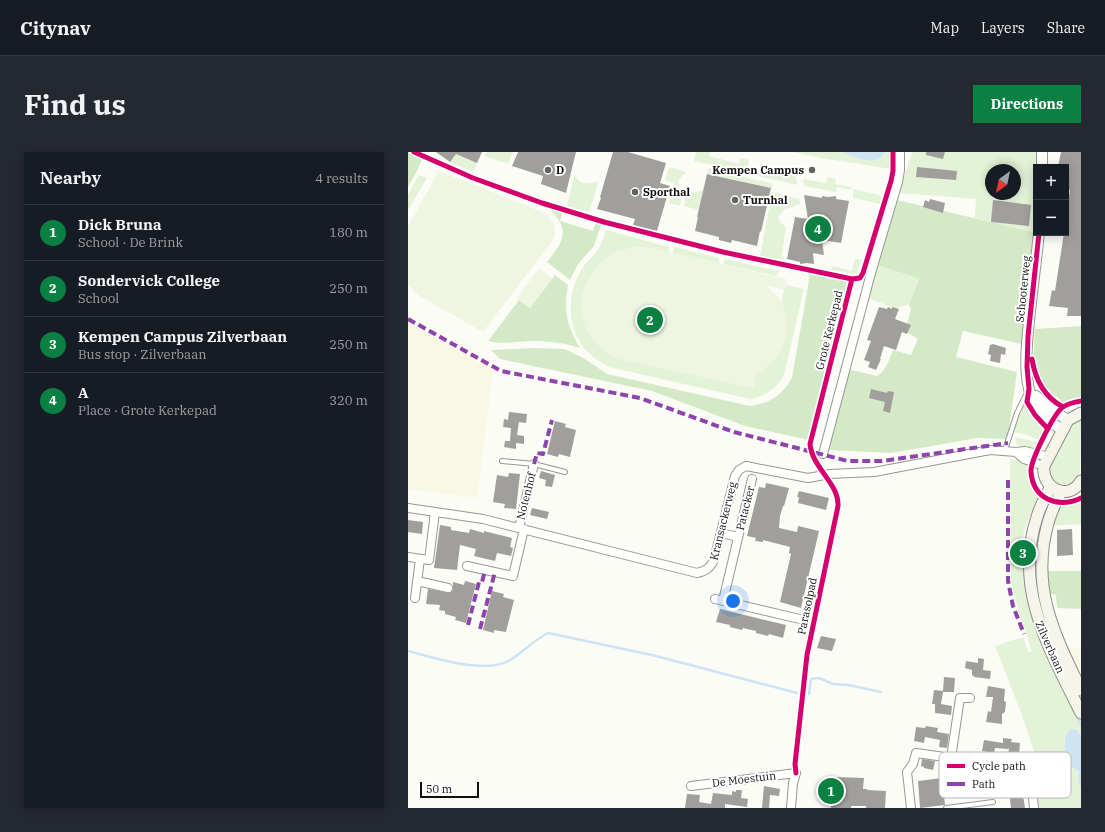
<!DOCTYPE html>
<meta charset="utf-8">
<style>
:root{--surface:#171b24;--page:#242831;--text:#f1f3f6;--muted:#9ea1a6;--line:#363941;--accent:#0b8043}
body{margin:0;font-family:"IBM Plex Serif",serif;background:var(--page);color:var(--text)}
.controls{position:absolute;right:12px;top:12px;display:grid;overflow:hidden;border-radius:0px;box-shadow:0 2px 10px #0003}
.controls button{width:36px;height:36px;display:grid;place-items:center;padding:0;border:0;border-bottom:1px solid var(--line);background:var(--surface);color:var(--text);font:20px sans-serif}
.compass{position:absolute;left:577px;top:12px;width:36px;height:36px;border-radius:50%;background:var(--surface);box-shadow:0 2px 10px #0003;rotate:213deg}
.scale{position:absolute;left:12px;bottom:10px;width:59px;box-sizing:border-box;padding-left:4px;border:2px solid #101010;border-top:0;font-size:11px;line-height:14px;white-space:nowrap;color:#101010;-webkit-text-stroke:3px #fff;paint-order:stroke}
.you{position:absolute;left:325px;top:449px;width:14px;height:14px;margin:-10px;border:3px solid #fff;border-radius:50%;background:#1a73e8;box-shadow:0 0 0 6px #1a73e833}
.badge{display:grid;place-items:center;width:26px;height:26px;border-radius:50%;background:var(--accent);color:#fff;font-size:13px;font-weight:700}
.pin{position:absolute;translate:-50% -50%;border:2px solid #fff;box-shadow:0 1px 4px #0006}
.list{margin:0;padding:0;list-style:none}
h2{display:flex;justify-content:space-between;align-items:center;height:52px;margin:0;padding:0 16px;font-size:17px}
h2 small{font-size:13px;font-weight:400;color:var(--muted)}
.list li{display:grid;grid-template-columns:26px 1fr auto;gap:12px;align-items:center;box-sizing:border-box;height:56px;padding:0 16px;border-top:1px solid var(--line)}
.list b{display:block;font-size:15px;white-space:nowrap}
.list p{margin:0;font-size:13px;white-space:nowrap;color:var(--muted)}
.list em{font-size:13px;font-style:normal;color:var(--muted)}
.map{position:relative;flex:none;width:673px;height:656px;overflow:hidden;border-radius:0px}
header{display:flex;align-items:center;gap:24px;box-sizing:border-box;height:56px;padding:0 20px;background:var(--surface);border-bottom:1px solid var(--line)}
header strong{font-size:19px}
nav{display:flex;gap:22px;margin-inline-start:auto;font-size:14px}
.intro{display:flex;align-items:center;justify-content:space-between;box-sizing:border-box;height:96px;padding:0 24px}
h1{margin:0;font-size:28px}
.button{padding:10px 18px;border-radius:0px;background:var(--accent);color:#fff;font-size:14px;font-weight:700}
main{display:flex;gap:24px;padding:0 24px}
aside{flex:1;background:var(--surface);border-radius:0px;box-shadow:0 2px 10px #0003}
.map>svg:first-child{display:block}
.farmland{fill:#f8f8e4}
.green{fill:#e4f2d8;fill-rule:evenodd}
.forest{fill:#d4e9c6}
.pitch{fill:#eef5e1}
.water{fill:#cee4f5}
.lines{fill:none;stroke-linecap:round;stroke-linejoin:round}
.stream{stroke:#cee4f5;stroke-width:2.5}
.building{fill:#a09f9c}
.service-casing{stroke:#969694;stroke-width:6}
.minor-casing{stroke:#969694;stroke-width:10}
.tertiary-casing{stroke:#969694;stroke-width:12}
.secondary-casing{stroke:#8d8d8b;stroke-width:13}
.service{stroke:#fffffe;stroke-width:4}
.minor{stroke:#fffffe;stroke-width:8}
.tertiary{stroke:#fffffe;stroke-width:10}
.secondary{stroke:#f5f5ec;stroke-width:11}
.quiet{stroke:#8e44ad;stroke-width:4;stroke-dasharray:8 4;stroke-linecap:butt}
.cycleway-casing{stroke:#fff;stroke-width:8}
.cycleway{stroke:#d6006c;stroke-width:5}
.poi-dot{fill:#636361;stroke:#fff;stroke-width:1.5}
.labels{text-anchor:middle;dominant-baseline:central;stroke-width:4;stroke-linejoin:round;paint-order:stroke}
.poi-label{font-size:11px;font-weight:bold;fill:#101010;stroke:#fff;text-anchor:start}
.street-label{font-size:11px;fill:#101010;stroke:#fff}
.key{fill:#fff;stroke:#b7b7b7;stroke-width:1}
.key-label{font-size:11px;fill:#101010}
</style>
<header>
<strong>Citynav</strong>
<nav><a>Map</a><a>Layers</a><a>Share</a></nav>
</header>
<div class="intro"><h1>Find us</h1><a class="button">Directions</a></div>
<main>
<aside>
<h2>Nearby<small>4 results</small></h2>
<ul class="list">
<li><span class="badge">1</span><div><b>Dick Bruna</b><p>School · De Brink</p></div><em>180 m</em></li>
<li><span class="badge">2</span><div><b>Sondervick College</b><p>School</p></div><em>250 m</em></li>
<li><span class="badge">3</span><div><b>Kempen Campus Zilverbaan</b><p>Bus stop · Zilverbaan</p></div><em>250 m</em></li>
<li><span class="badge">4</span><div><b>A</b><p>Place · Grote Kerkepad</p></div><em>320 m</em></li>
</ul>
</aside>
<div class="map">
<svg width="673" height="656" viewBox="0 0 673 656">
<rect width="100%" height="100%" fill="#fcfcf7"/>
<path class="farmland" d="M 0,170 L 85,218 L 69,346 L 0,337 Z
M 673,495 L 673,523 L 660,496 Z"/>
<path class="green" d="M 79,0 L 105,0 L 100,12 L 76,4 Z
M 288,0 L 302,0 L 301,4 L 331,12 L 332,6 L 341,8 L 340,14 L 379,23 L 380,17 L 387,19 L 389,33 L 286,9 Z
M 385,0 L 435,0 L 445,4 L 474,5 L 477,0 L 483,0 L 483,17 L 413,6 Z
M 504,0 L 630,0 L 630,15 L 628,15 L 628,81 L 567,66 L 568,47 L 491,41 ZM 583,18 L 607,18 L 607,42 L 583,42 Z
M 48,2 L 69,11 L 65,20 L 42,10 Z
M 261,15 L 278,20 C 271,26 266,33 275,39 L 272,54 L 261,51 L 266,31 L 257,28 Z
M 300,16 L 365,32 L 364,36 L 299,21 Z
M 11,23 L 19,26 L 0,58 L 0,42 Z
M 166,24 C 169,25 170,29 173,30 C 178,33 186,30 191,29 L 181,60 L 159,54 Z
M 420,25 L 428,27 L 427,32 L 444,35 L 443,38 L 429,35 L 428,40 L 396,34 L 395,27 L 418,31 Z
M 445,37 L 472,43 L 473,45 L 472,52 L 445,46 Z
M 295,38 L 291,58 L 276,54 L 279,41 L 288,40 Z
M 364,40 L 391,47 L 392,52 L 376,58 L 370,65 L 372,70 L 378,75 L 373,108 L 352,104 Z
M 198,78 L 261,95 L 260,100 L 231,95 L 219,97 L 174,144 L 173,157 L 180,181 L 345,236 L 348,222 C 366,210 380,192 378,170 C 378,164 375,158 374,152 C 373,146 376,139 378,133 L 396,137 L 376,223 C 368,237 358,244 342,247 L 201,215 C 192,210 183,204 176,196 C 158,172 159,140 175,115 C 180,108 187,103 191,96 C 194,91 196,84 198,78 Z
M 266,95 L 311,106 L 311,111 L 265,101 Z
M 317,107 L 371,119 L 368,124 L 315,112 Z
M 447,107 L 453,108 L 449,121 L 445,122 L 424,118 L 424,114 L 444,119 Z
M 469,113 L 511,125 L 501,153 L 487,156 L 459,146 Z
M 615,244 C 620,257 627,268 638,277 L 638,279 L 632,288 L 615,282 L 605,280 Z
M 673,266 C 673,277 673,310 672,318 C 664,340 639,337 641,317 C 642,309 658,282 662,273 L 666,269 Z
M 608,285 L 628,290 L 630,293 L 629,297 L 609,293 L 607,289 Z
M 602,307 L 622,312 C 622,324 623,332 630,341 L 628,343 L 630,345 L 616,379 L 612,406 L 616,407 L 620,435 L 673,565 L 673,583 L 672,580 L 656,589 L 662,613 L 669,618 L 671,622 L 670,629 L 673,636 L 673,656 L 630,656 L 626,611 L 630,611 L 612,558 L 587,494 L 615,485 L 620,500 L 624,499 L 611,461 L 603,430 Z
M 673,348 L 673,372 L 642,374 L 649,353 C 658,353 665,352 673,348 Z"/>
<path class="forest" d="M 0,0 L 14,7 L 9,19 L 0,35 Z
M 489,48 L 629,81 L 613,192 L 555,179 L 548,205 L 609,220 L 600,283 L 597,287 L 569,286 L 484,301 L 419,298 L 439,217 L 469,224 C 478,219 481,208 485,198 L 503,203 L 510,187 L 497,179 L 503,157 L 501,153 L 511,126 L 469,113 Z
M 141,56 L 154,61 L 152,69 L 185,79 L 188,71 L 193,73 L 186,94 L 170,112 L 162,128 L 139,110 C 156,88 163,79 141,56 Z
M 402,122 L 437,128 L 440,135 L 401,288 L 337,274 L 244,239 L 92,207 L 83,198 L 125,196 L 157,197 L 177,207 L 199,222 L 342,254 C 363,251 373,244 384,226 Z
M 147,123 L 160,133 C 156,160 158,172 172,196 C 157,191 141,189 125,189 C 110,189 95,193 80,189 L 111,148 L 122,156 Z
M 673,174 L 673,247 L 656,251 L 636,234 L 625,212 L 627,177 Z
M 639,419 L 673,419 L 673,457 L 649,456 L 648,443 L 641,441 Z"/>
<path class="pitch" d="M 31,19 L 132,59 C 145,67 151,75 144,89 L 75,180 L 10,143 L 0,133 L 0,74 Z
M 231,95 L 244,96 L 378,127 L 376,138 L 357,133 C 363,138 370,144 374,151 C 382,169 379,190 368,206 C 363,213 355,217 348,222 L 345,236 L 210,207 C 199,200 187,193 180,181 C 168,157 173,132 190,113 C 194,109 199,104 204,101 C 212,97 223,97 231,95 Z
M 131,116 L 144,126 L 122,156 L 109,146 Z"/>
<path class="water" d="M 435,0 L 477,0 C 469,16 447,5 435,0 Z
M 663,577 L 669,578 L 673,583 L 673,636 L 670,629 L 671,620 C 668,617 665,616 663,614 C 657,606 653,583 663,577 Z"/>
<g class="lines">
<path class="stream" d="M 0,499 C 27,506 77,523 102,508 C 115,500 126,488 140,481 L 244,503 L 389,541
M 401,542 L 403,527 L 411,526 L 425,532 L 440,533 L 473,540
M 667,561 L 673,573"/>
</g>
<path class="building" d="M 28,0 L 74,0 L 69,11 L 48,2 L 42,10 Z
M 110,0 L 168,0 L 158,41 L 133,32 L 135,24 L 104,14 Z
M 205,0 L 220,0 L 258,11 L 252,31 L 262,34 L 249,79 L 225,73 L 227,67 L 189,57 L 193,46 L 192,45 Z
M 518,0 L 537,0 L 535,7 L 518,3 Z
M 653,0 L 673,0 L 673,164 L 659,164 L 660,156 L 641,154 L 644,138 L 647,139 L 656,81 L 658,81 L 658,66 L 662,38 L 658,37 L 658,15 L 650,15 Z
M 509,15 L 549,19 L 548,28 L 508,25 Z
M 299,22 L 363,36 L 353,80 L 352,79 L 349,94 L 324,88 L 323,91 L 311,88 L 311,85 L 287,79 L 290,65 L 289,65 Z
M 396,43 L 414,46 L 414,44 L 420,45 L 428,44 L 428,47 L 441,49 L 433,91 L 414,88 L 416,103 L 405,101 L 406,112 L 399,111 L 392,112 L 392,110 L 379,107 L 387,65 L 400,67 Z
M 522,47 L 537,51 L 535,61 L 515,55 L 517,48 L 521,50 Z
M 585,48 L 623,53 L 621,74 L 583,70 Z
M 471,155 L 479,157 L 480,155 L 484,157 L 484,155 L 491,157 L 487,167 L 503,173 L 499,182 L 494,180 L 488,198 L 476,194 L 472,207 L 473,207 L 468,218 L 460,215 L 462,210 L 456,208 L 463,189 L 459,188 Z
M 585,192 L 598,196 L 597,203 L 593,202 L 592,211 L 582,209 L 583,203 L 580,202 L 582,193 Z
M 463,237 L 479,241 L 480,239 L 486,240 L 482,261 L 475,259 L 477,250 L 461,246 Z
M 101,260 L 119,262 L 118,271 L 111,270 L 109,283 L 116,284 L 116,292 L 108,291 L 108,297 L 96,295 L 97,289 L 102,289 L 103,276 L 95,275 L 96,267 L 100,268 Z
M 147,269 L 158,272 L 157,275 L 168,278 L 162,305 L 151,302 L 150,305 L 139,302 Z
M 133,319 L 147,323 L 144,335 L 137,334 L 138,328 L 131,326 Z
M 101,321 L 112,322 L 108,357 L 96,356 L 97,352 L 85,350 L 89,323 L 100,325 Z
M 358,331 L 381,336 L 376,354 L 375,354 L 372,364 L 371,376 L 389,380 L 390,374 L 411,379 L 393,456 L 372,450 L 383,402 L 381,401 L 382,395 L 355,388 L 355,390 L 347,389 L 348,386 L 339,384 L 351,335 L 357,336 Z
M 391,339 L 421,346 L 418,358 L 390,351 L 391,345 L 389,345 Z
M 124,356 L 141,360 L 139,367 L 122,363 Z
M 0,368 L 15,370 L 14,382 L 0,380 Z
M 32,373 L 43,375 L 43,378 L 61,381 L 62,377 L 76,381 L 76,379 L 104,386 L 102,395 L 105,396 L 103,404 L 89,401 L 87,409 L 66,404 L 68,397 L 52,393 L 49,418 L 26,416 Z
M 664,377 L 665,403 L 649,404 L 649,378 Z
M 57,429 L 68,432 L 58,471 L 47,468 L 48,465 L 37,462 L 37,459 L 31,458 L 32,453 L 18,452 L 20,437 L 41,441 L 45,438 L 45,430 L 56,433 Z
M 84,439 L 96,442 L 95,445 L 106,448 L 98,480 L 86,478 L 86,481 L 75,478 Z
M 312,457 L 378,473 L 375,486 L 361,482 L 360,484 L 348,481 L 348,479 L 335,476 L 334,478 L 322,475 L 322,473 L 308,470 Z
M 413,484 L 428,487 L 424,499 L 409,496 Z
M 570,506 L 576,507 L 575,518 L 583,519 L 582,527 L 566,525 L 566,524 L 564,523 L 564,518 L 557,516 L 558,509 L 570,511 Z
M 536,525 L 547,526 L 546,540 L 535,540 L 533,552 L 544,554 L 543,563 L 527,561 L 527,552 L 524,552 L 526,538 L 535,539 Z
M 580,534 L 597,537 L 596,549 L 598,550 L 597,560 L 594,562 L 594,572 L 578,570 L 580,559 L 583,560 L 585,545 L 578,545 Z
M 518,574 L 530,576 L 529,580 L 541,582 L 539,596 L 531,595 L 532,588 L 517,585 L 516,591 L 506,589 L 508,575 L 517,576 Z
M 595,586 L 604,587 L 603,590 L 612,591 L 611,604 L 600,603 L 601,596 L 600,597 L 587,596 L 586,601 L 574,599 L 576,588 L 595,591 Z
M 514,607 L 527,609 L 525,618 L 516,616 L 516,615 L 513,614 Z
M 429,625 L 456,626 L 455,637 L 459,637 L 459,638 L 478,639 L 477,656 L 458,656 L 458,654 L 443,654 L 443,656 L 423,656 L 424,627 L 429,627 Z
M 534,626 L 537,653 L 512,656 L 510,629 Z
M 356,634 L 372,637 L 371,644 L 362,643 L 361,656 L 354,656 Z
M 328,638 L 334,638 L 333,646 L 340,647 L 339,655 L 317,652 L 317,656 L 277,656 L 279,642 L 292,643 L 291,650 L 303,652 L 305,641 L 324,643 L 324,639 L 328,640 Z
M 601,640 L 608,640 L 609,644 L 615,643 L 617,656 L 603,656 Z"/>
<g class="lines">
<g class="service-casing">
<path id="service" d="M 597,298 L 609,261 L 620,239
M 94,309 L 126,312 L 157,320
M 538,656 L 585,650"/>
</g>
<g class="minor-casing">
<path id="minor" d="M 608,300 L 616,307 L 636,314
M 415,302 L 463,121 L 490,30 L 492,18 L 492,0
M 0,356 L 75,367 L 289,421 C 298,419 302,416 306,408 L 327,324 L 331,318 L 338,314 L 400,326 L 422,322 L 466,320 L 582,298 L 608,300 L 617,299 L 641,305
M 111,376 L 126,312
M 313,381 L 330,385
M 0,405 L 21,408 L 27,360
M 59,414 L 105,424 L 116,377
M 9,429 L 40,436
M 7,446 L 12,407
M 307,447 L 396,468
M 315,449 L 344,327
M 543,606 L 552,546 L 562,546
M 283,634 L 388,621 L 385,631 L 383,656
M 503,656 L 499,620 L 505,612 L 508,601 L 622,617 L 626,656"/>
</g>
<g class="tertiary-casing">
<path id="tertiary" d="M 634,0 L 634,15
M 631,81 C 628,110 624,140 621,169 C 619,191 616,215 621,237 C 625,254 640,270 655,278
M 628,244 L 639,255 L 660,268"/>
</g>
<g class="secondary-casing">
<path id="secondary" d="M 673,261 L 660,268 L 636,314 C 633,337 661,350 673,329
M 643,334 C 638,344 632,354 629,365 C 605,437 642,498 673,561
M 653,339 C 648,350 643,360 640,371 C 622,435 646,482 673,538"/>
</g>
<use href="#service" class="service"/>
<use href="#minor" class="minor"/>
<use href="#tertiary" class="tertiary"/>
<use href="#secondary" class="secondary"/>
<path class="quiet" d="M 0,167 L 93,219 L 232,246 L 326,280 L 440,309 L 474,309 L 600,291
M 126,312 L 129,301 L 135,302 L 144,268
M 600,328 L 600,429 L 605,454 L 616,482
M 60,473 L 71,430 L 74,430 L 77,418
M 72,477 L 87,420"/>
<g class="cycleway-casing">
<path id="cycleway" d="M 6,0 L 65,26 L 134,51 L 196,70 L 315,100 L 444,127 L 452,126 L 455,121 L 483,29 L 485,19 L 485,0
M 631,81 L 620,184 L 619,215 L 621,237 L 619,250 L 627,263 L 640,277
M 624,207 C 627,226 636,245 655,255
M 673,249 C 667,250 661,251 655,255 C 646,261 622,309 623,320 C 625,347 650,357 673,346
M 388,621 L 387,612 L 399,503 L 430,354 C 431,331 404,316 402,292 L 444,127"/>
</g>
<use href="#cycleway" class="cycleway"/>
</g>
<g class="poi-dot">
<circle cx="140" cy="18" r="4"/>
<circle cx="404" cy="18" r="4"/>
<circle cx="227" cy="40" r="4"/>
<circle cx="327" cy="48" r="4"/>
</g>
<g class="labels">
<g class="poi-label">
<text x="148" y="18">D</text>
<text x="396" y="18" text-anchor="end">Kempen Campus</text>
<text x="235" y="40">Sporthal</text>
<text x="335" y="48">Turnhal</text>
</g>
<g class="street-label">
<text transform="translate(615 137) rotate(-84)">Schooterweg</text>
<text transform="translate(421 178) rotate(-76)">Grote Kerkepad</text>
<text transform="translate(118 344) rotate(-76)">Notenhof</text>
<text transform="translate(337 356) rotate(-76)">Patacker</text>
<text transform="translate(315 369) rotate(-76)">Kransackerweg</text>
<text transform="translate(399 454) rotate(-78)">Parasolpad</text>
<text transform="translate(642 495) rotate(66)">Zilverbaan</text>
<text transform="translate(336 627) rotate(-7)">De Moestuin</text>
</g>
</g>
<rect x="531" y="600" width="132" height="46" rx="6" class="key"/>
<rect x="539" y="612" width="18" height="4" fill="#d6006c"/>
<rect x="539" y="630" width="18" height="4" fill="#8e44ad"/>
<g class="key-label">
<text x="564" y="618">Cycle path</text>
<text x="564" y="636">Path</text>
</g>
</svg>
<div class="controls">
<button>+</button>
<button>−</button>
</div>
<svg class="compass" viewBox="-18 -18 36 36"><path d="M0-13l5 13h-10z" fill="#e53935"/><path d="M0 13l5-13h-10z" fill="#9ea1a6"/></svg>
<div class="scale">50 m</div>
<div class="you"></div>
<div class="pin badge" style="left:423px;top:639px">1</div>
<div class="pin badge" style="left:242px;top:168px">2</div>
<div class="pin badge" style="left:615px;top:401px">3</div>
<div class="pin badge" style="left:410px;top:77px">4</div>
</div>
</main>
